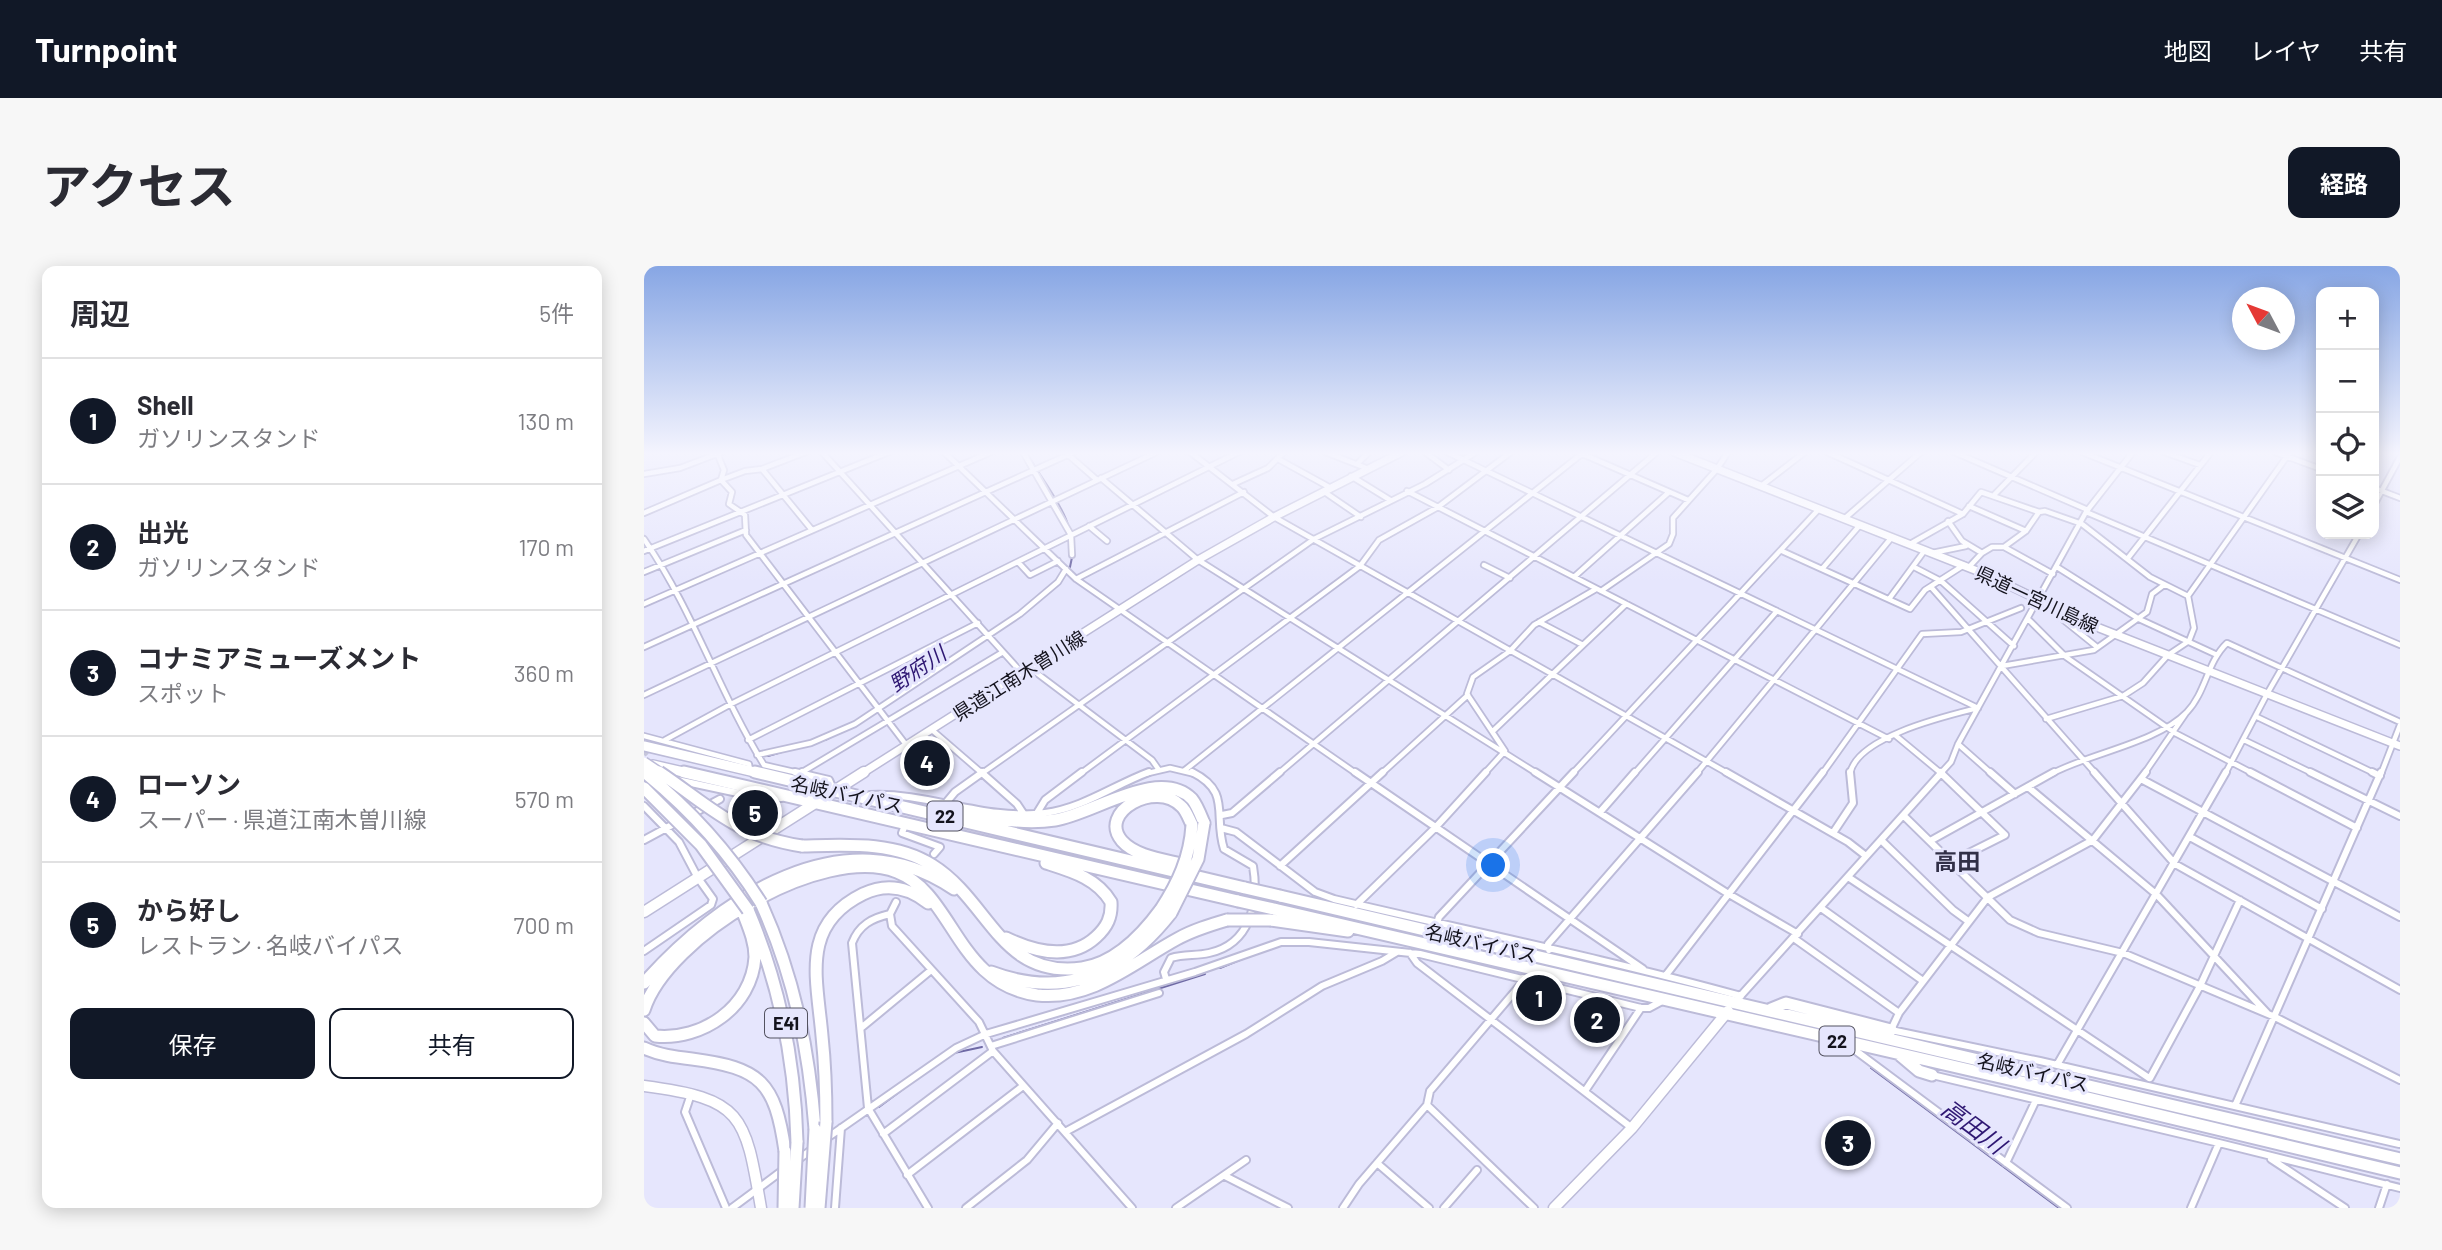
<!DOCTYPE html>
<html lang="ja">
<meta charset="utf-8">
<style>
:root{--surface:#fff;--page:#f7f7f7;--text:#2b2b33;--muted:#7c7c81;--line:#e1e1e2;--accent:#111827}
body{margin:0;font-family:Barlow,"Noto Sans JP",sans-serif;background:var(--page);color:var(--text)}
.controls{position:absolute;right:21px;top:21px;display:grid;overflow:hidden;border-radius:14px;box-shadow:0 4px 18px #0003}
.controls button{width:63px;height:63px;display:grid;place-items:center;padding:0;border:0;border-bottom:2px solid var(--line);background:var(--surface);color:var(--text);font:35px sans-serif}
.compass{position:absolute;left:1588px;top:21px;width:63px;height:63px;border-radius:50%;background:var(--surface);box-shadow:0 4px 18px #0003;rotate:311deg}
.you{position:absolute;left:850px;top:600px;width:24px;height:24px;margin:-18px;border:5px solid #fff;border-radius:50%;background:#1a73e8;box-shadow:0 0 0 10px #1a73e833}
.badge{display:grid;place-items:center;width:46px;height:46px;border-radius:50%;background:var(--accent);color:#fff;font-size:23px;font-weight:700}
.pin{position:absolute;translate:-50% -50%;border:4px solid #fff;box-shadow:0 2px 7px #0006}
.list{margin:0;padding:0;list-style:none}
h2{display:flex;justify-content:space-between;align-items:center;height:91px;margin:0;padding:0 28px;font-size:30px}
h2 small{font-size:23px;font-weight:400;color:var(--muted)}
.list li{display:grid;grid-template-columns:46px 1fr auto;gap:21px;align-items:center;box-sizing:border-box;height:126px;padding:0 28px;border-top:2px solid var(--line)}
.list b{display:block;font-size:26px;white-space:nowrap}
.list p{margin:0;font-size:23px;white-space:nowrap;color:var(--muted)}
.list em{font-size:23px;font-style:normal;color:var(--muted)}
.actions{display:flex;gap:14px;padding:21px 28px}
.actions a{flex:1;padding:16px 0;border:2px solid var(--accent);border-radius:14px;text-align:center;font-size:24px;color:var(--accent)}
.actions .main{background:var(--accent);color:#fff}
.icon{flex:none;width:38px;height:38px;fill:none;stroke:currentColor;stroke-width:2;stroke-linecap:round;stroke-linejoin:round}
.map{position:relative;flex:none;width:1756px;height:942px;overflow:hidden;border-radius:14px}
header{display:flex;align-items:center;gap:42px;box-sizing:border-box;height:98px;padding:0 35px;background:var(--accent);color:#fff}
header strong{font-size:33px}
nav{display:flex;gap:38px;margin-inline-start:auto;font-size:24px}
.intro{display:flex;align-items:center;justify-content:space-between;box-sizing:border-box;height:168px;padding:0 42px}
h1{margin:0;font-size:49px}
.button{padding:18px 32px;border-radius:14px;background:var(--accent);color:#fff;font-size:24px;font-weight:700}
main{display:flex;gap:42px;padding:0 42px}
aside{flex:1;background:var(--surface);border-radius:14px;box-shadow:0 4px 18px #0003}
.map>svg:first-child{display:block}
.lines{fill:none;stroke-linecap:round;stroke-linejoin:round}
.stream{stroke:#6f6aa5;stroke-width:2}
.street-tunnel{stroke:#c6c6db;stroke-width:4.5;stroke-dasharray:4.5 2.5;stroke-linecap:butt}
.street-far1-casing{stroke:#bcbbd8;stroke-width:8}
.street-casing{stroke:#bcbbd8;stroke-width:10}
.secondary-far1-casing{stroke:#bcbbd8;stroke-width:10}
.secondary-casing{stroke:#bcbbd8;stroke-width:13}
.highway-far1-casing{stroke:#bcbbd8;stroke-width:12}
.highway-casing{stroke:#bcbbd8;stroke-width:15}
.street-far1{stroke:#fff;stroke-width:4.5}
.street{stroke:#fff;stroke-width:6}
.secondary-far1{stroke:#fff;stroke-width:7}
.secondary{stroke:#fff;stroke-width:10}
.highway-far1{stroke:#fff;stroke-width:9}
.highway{stroke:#fff;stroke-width:11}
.highway-bridge-far1-casing{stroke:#bcbbd8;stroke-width:12;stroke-linecap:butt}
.highway-bridge-casing{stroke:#bcbbd8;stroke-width:15;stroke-linecap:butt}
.highway-bridge-far1{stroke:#fff;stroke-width:9}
.highway-bridge{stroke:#fff;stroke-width:11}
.labels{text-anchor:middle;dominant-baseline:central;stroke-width:6;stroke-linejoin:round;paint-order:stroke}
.shield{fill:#e6e6fd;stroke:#535260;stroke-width:2}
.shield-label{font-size:18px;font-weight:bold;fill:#14131d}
.street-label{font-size:19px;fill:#14131d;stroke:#e6e6fd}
.water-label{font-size:21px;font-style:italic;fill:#2f1873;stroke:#e6e6fd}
.quarter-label{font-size:23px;font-weight:bold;fill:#313047;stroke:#e6e6fd}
.near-water-label{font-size:24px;font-style:italic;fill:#2f1873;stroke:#e6e6fd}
</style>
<header>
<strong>Turnpoint</strong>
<nav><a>地図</a><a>レイヤ</a><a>共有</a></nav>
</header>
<div class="intro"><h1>アクセス</h1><a class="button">経路</a></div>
<main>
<aside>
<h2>周辺<small>5件</small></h2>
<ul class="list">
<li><span class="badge">1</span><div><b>Shell</b><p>ガソリンスタンド</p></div><em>130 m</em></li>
<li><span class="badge">2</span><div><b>出光</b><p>ガソリンスタンド</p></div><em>170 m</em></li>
<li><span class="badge">3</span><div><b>コナミアミューズメント</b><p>スポット</p></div><em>360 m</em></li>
<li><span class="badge">4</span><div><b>ローソン</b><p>スーパー · 県道江南木曽川線</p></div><em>570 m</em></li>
<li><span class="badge">5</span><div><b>から好し</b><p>レストラン · 名岐バイパス</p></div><em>700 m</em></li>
</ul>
<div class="actions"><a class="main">保存</a><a>共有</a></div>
</aside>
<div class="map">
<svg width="1756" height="942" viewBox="0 0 1756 942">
<rect width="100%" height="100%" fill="#e6e6fd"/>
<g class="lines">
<path class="stream" d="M 382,186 C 402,221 438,258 426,301
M 181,474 L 201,464
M 124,490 L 148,483
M 576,702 L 608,689
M 359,772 L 561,708
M 310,787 L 338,781
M 1227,802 L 1415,942
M 235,841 L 274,812"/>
<path class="street-tunnel" d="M 0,489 L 14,475"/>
<g class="street-far1-casing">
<path id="street-far1" d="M 178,186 L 378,407
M 300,186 L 432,313 L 713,508
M 379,186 L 427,269 L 428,289
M 421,186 L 453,214
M 546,186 L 630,251 L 1085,508
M 681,186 L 722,202
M 781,186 L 805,204
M 803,186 L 1334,442
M 934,186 L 1044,234
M 1183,186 L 1319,248
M 1310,186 L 1444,244
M 1438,186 L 1756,314
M 1520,186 L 1556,199
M 1631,186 L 1677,203
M 73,187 L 80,204 L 77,214 L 101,205 L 118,203 L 162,186
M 634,193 L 685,221
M 714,197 L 725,186
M 118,203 L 168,264
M 0,208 L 36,202 L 78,186
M 707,210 L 746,234
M 457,212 L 554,294 L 894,508
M 589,218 L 624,202 L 640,186
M 1117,220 L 1161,186
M 1730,222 L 1756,232
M 679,225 L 717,251
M 763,225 L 1245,473
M 1349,230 L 1392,186
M 1730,239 L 1756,191
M 1325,240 L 1382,265
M 1442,246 L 1756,379
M 0,247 L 77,214 L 88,226 L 85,238 L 101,249 L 102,269 L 263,480
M 1200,253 L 1277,186
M 1304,255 L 1318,275 L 1338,287
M 445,260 L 463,275
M 0,273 C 49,344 75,426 120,499 L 159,508
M 1266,278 L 1319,248 L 1337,226 L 1395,246
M 1360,281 L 1409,308
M 0,285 L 245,186
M 1138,285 L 1266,343 L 1281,324 L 1320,299
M 1288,287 L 1322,280
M 1484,292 L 1567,186
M 374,296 L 386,309 L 414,295
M 840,299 L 866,312
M 1270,301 L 1297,315 L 1370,380
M 1325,301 L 1338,287 L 1348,281 L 1360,281 L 1382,265 L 1395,246 L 1401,245 L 1438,258 L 1506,311 L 1544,330
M 1413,301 L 1495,353 L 1571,388
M 1178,303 L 1216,259
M 0,306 L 102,264
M 930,311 L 1024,227
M 432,313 L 600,226
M 1287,321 L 1452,508
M 957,325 L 1025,278 L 1029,268 L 1029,252 L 1073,203 L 1084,186
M 1245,333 L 1281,284
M 0,338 L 347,186
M 1417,352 L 1453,381
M 1384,353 L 1422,391 L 1531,467 L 1610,508
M 895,356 L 939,379
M 0,381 L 430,186
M 1358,400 L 1450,384 L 1503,346 L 1508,328 L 1520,319
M 386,402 L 508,494 L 515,504
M 0,429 L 513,186
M 1613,451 L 1732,508
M 1402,453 L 1479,430 L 1499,417 L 1524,389 L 1545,375 L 1550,362 L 1544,330 L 1646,186
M 288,464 L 339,508
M 849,465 L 982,338
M 1251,469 L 1298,508
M 0,470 L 105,498 L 106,505
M 21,474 L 87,438 L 595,186
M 104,474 L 334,357
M 1600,474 L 1670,508
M 1314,478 L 1348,508
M 113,489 L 167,477 L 211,458 L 376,348 L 414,316 L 422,303
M 541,504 L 940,186
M 155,508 L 359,386
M 337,508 L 670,273 L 781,218 L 832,186
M 436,508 L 716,300 L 735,274 L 794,241 L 867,186
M 500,508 L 526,502 L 551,508
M 634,508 L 1013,186
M 737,508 L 824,429
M 840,508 L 861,485 L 823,428 L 829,411 L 866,385 L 890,359 L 952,323
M 928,508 L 1175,243
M 990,508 L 1133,345
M 1052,508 L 1248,271
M 1178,508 L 1278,368 L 1317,366 L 1377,342
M 1206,508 C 1212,471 1302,450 1334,442
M 1296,508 L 1307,496 L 1314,478 L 1442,246 L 1489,186
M 1407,508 C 1446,487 1513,477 1543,446 C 1562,426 1563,396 1583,377 L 1756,456
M 1500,508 L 1542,447
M 1581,508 L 1623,428 L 1715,268
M 1737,508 L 1756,459"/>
</g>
<g class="street-casing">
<path id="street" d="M 151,506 L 185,514 L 189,523
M 337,506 L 373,538 L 379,547
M 711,506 L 999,703
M 891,506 L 1083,627 L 1154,668
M 1082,506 L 1204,576 L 1222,590
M 1296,506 L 1361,569 L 1307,596
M 1346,506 L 1371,528
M 1450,506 L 1531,598 L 1756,724
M 1502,506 L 1449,574 L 1344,631 L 1255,747 L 1247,764 L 1396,795 L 1755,878
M 1606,506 L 1713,562
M 1666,506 L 1756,550
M 1728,506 L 1736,510
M 155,508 L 158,506
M 1497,513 L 1756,651
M 33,514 L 122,533 L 137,532
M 1384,521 L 1513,629 L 1623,747
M 226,529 C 285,526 341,555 401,547 C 439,542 470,519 505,506
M 301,538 L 311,526 L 339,506
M 0,540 L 35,576 L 54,612 L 69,633 L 67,639 L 0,685
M 957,545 L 991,506
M 393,547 L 401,534 L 438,506
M 578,549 L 588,547 L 636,506
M 1260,550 L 1366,654 L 1395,667 L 1479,687 L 1631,751 L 1756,814
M 261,559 L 258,567 L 296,581 L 290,588
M 577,562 L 592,566 L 671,626 L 690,633 C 826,665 963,693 1097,730
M 1189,567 L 1209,537 L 1206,506
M 1546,571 L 1678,643
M 0,574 L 76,533
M 1238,575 L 1309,644 L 1324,655
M 1286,575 L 1410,506
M 636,600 L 739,506
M 1204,611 L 1505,812
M 252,636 L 246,648 L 248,660 L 335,756 L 349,785 L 488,942
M 712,639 L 791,562 L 842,506
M 1177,642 L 1279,715
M 246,648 C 228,652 215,659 208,677 L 224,842 L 284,942
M 793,657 L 795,651 L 930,506
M 1151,673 L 1255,747
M 905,684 L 904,678 L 1054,506
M 766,687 L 773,697 L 988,862
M 1022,709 L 1179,506
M 522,713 L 520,706 L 527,692 C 540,688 552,690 565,687 C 607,678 615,636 609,600 L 580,583 C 569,549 588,526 548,506
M 1092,735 L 1298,506
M 217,762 L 286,705
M 1204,779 L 1423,942
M 347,780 L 515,727
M 1413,799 L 1582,506
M 1288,809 L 1575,877
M 1506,812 L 1556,720 L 1596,634
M 941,825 L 997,742
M 47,828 L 41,846 L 82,942
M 783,839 L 890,942
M 1591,840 L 1737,506
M 421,866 L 602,768 L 678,720 L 738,695 L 753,686
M 239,868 L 349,785
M 183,872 L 312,782 L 342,768 L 551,706 L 637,676 L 665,676 L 776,688 L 997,742 L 1005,742 L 1018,735
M 1627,893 L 1701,942
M 152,895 L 170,882
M 733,897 L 785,942
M 1362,897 L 1392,834
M 263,909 L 379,820
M 581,910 L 644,942
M 88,942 L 139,904
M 191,942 L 197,862
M 322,942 L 383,894 L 414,857
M 532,942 L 602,894
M 699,942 L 715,918 L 783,839 L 786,825 L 878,717 L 879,712
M 800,942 L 833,904
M 1547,942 L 1575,877 L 1756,922
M 1735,942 L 1743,918"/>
</g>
<g class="secondary-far1-casing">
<path id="secondary-far1" d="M 1030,186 L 1341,308 L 1445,358 L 1756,480
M 217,508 L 554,294 L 630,251 L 758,186"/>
</g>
<g class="secondary-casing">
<path id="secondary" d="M 0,646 L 220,506
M 0,820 C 99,833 101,848 117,942
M 910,942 L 988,862 L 1084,745"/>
</g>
<g class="highway-far1-casing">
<path id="highway-far1" d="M 0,480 L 119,508
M 9,499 L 48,508"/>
</g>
<g class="highway-casing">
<path id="highway" d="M 40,506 L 594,635
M 111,506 L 601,622
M 315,547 C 346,552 380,559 411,554 C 450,548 515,500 548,533 C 553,539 557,550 560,557
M 158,580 C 201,579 250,575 288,599 C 346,635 356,713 438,702 C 471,697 498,669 517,643
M 545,600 C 525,594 493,592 478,575 C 453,546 512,514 537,540 C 542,544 545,553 548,559
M 636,630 L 1756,893
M 117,637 C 150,710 165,783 171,863
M 630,643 L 1369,814 L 1756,907
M 104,644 C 136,719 151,794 153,876
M 627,654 L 704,665
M 362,672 C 391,686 426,695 452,671 C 463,661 468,651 467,636 C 453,612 427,605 402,597
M 347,706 C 421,734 480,707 527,647
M 0,717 C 74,633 201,548 310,623
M 1127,743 L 1142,737 L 1247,764
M 0,744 C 23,671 178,577 253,606 C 310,628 312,718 393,729 C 447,735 489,697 533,673 C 549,664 566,659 583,654
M 0,757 L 11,770 C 58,775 108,741 111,691 C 111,676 105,662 100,649
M 0,782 C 15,789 31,791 48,793 C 117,802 131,816 141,885
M 1256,789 L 1275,805 L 1288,809
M 182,856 C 182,827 181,798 178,770 C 173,712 156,659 219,628 C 242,617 264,621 284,637"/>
</g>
<use href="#street-far1" class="street-far1"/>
<use href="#street" class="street"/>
<use href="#secondary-far1" class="secondary-far1"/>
<use href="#secondary" class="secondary"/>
<use href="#highway-far1" class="highway-far1"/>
<use href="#highway" class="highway"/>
<g class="highway-bridge-far1-casing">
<path id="highway-bridge-far1" d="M 0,496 L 18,508
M 0,506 L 3,508"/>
</g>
<g class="highway-bridge-casing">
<path id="highway-bridge" d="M 0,506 C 47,544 85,586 117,637
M 15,506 C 67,541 92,570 158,580
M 0,522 L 57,579 L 104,644
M 601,622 L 636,630
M 594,635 L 630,643
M 517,643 C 534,617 546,591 548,559
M 527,647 L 554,593 L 560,557
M 583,654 L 627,654
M 140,942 L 141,885
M 149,942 L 153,876
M 167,942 L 171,863
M 175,942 L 182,856"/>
</g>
<use href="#highway-bridge-far1" class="highway-bridge-far1"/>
<use href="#highway-bridge" class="highway-bridge"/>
</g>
<linearGradient id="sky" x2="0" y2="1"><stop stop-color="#87a6e4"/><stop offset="0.59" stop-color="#f4f4fe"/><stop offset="1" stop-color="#f4f4fe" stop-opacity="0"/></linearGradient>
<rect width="1756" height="317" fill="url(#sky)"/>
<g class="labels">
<g class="shield">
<rect x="283.5" y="535.5" width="35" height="29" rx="5"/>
<rect x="121" y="742.5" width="42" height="29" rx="5"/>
<rect x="1175.5" y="760.5" width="35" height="29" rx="5"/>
</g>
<g class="shield-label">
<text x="301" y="550">22</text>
<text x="142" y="757">E41</text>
<text x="1193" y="775">22</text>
</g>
<g class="street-label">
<text transform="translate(1393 333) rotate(25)">県道一宮川島線</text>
<text transform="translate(375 409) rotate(-32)">県道江南木曽川線</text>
<text transform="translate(203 528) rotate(12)">名岐バイパス</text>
<text transform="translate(837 677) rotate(13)">名岐バイパス</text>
<text transform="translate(1389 806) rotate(13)">名岐バイパス</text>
</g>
<g class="water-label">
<text transform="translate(273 402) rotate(-34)">野府川</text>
</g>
<g class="quarter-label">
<text x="1313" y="595">高田</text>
</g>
<g class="near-water-label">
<text transform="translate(1330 860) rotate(37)">高田川</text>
</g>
</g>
</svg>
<div class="controls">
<button>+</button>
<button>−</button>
<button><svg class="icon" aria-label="locate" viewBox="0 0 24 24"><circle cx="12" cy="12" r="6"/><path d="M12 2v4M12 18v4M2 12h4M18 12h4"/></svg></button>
<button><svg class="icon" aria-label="layers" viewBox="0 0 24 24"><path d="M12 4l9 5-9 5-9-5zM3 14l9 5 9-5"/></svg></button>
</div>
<svg class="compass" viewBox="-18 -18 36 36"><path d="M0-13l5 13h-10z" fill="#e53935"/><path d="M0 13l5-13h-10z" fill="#7c7c81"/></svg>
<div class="you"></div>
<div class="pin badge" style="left:895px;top:732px">1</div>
<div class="pin badge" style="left:953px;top:754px">2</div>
<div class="pin badge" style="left:1204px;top:877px">3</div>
<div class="pin badge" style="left:283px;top:497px">4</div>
<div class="pin badge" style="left:111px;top:547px">5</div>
</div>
</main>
